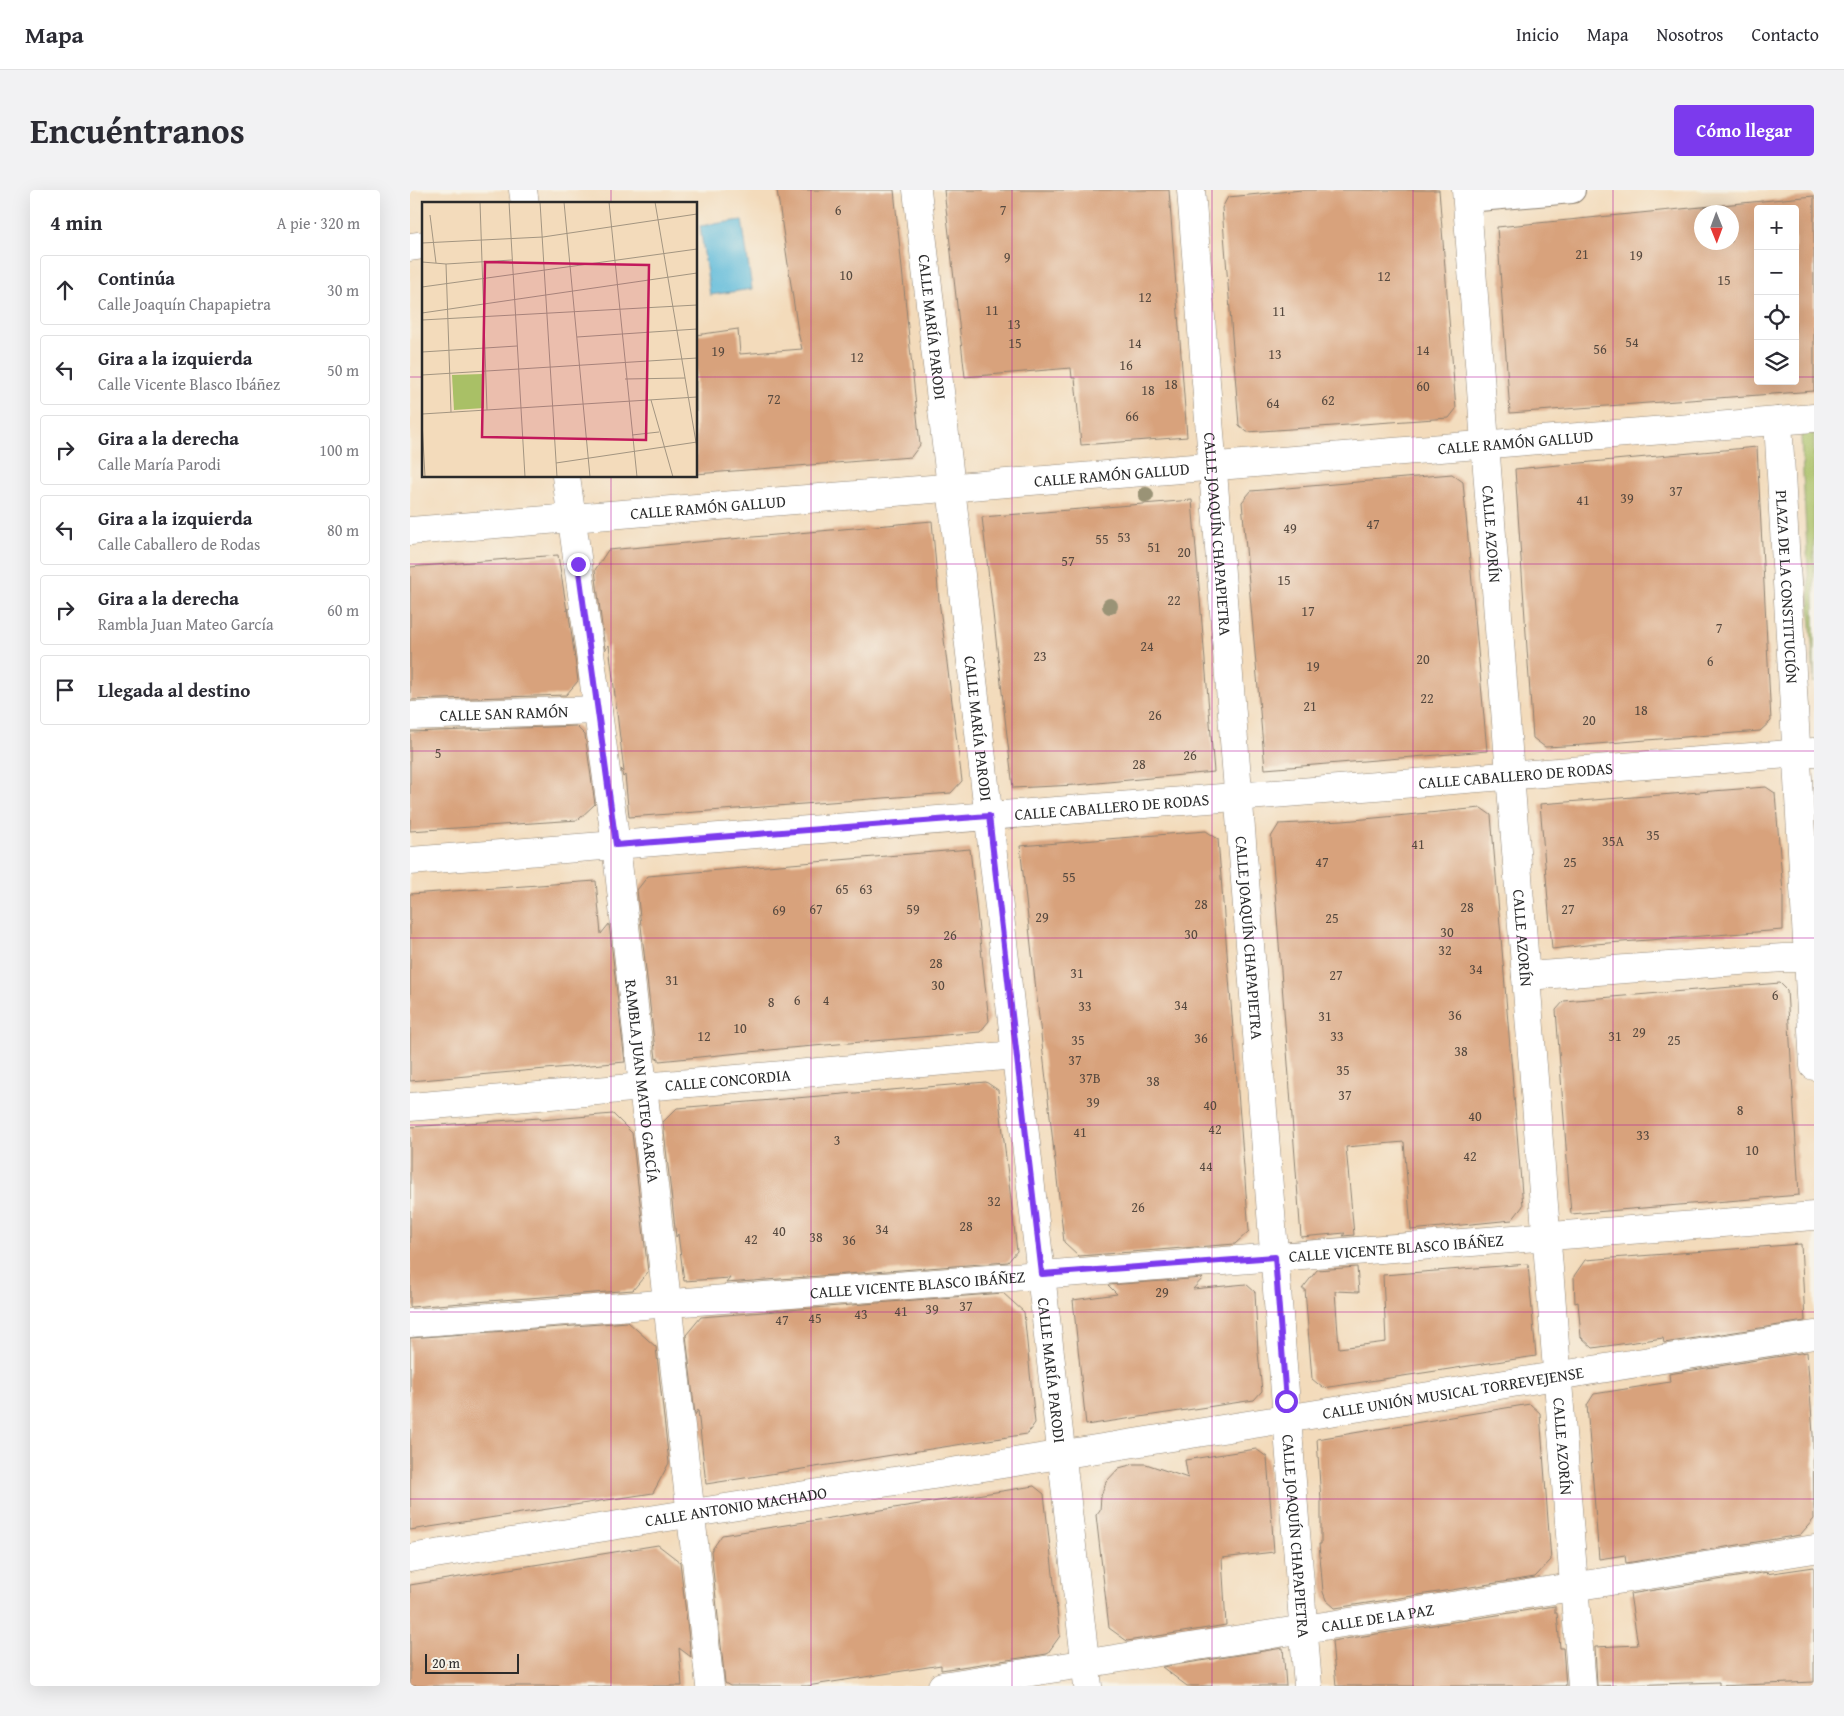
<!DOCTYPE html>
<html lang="es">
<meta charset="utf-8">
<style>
:root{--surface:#fff;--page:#f2f2f3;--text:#2b2b33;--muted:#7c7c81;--line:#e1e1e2;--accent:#7c3aed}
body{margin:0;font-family:"Gentium Book Plus",serif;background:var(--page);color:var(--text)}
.controls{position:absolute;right:15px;top:15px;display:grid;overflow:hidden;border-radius:5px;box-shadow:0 5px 20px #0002}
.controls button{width:45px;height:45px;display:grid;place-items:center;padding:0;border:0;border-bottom:1px solid var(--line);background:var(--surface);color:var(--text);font:25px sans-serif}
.compass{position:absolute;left:1284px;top:15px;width:45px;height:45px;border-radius:50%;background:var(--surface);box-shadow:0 5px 20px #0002;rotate:179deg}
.scale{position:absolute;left:15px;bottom:12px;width:94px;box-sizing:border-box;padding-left:5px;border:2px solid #2b2b2b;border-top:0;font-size:14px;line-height:18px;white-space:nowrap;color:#2b2b2b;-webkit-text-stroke:4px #f7f3e8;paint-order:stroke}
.stop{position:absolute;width:15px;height:15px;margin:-11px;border:4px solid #7c3aed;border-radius:50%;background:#fff}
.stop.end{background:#7c3aed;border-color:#fff;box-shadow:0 1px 5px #0008}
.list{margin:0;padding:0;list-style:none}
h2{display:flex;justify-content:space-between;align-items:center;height:65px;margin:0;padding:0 20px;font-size:21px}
h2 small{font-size:16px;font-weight:400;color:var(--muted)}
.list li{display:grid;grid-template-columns:32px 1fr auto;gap:15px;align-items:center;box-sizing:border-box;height:70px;margin:0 10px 10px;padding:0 10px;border:1px solid var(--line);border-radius:5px}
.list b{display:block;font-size:19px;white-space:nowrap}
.list p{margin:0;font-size:16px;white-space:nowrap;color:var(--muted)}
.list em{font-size:16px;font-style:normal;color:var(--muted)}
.icon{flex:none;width:28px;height:28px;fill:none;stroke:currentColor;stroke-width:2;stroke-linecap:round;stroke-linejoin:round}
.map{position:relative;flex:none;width:1404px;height:1496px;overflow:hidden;border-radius:5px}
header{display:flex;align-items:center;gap:30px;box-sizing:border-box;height:70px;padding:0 25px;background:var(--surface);border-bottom:1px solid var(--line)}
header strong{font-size:24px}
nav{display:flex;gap:28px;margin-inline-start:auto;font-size:18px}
.intro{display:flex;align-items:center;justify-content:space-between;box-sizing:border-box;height:120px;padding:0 30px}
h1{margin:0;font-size:35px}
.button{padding:12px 22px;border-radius:5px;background:var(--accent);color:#fff;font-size:18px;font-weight:700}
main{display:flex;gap:30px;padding:0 30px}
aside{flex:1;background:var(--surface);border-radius:5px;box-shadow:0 5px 20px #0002}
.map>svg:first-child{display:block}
.green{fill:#a9c066;stroke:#6a7648}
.water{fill:#5cbada;stroke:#447282}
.building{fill:#d8a27c;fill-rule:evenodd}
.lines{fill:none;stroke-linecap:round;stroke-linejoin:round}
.pedestrian-casing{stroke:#8f8373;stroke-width:28}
.minor-casing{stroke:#8f8373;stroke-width:29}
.tertiary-casing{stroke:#8f8373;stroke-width:29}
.pedestrian{stroke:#fff;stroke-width:26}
.minor{stroke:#fff;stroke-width:28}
.tertiary{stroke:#fff;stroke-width:28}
.tree{fill:#9a9376}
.route{stroke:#7c3aed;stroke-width:6}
.grid{fill:none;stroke:#b5179e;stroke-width:1;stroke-opacity:0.55}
.labels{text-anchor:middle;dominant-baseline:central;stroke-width:4;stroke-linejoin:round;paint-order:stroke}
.number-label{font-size:14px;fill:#56493f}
.street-label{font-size:16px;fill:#2b2b2b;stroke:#f7f3e8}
.inset-road{fill:none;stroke:#a39581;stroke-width:1}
.view{fill:#c2185b;fill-opacity:0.15;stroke:#c2185b;stroke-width:2.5}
.inset-edge{fill:none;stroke:#2b2b2b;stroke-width:2.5}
</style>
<header>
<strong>Mapa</strong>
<nav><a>Inicio</a><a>Mapa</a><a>Nosotros</a><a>Contacto</a></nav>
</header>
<div class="intro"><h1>Encuéntranos</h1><a class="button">Cómo llegar</a></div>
<main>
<aside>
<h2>4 min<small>A pie · 320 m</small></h2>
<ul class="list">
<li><svg class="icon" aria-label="ahead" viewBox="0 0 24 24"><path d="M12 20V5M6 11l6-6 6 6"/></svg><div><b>Continúa</b><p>Calle Joaquín Chapapietra</p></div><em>30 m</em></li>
<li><svg class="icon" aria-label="left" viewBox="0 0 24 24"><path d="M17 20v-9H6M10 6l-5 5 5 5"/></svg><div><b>Gira a la izquierda</b><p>Calle Vicente Blasco Ibáñez</p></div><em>50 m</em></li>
<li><svg class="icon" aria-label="right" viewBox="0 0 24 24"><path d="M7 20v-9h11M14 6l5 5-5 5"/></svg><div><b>Gira a la derecha</b><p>Calle María Parodi</p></div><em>100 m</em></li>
<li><svg class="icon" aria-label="left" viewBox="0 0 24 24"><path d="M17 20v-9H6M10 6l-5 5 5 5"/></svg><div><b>Gira a la izquierda</b><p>Calle Caballero de Rodas</p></div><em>80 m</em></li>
<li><svg class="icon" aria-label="right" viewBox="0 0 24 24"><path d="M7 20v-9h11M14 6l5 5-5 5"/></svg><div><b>Gira a la derecha</b><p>Rambla Juan Mateo García</p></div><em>60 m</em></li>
<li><svg class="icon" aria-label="arrive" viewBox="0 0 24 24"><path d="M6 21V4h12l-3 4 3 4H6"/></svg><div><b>Llegada al destino</b></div></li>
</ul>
</aside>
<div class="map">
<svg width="1404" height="1496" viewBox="0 0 1404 1496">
<rect width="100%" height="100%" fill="#f7f3e8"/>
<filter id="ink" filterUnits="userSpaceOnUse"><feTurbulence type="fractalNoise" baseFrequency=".02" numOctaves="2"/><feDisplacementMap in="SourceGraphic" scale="10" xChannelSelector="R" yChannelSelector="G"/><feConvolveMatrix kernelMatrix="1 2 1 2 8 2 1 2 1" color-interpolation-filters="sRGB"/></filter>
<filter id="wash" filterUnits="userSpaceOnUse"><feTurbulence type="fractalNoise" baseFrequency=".0096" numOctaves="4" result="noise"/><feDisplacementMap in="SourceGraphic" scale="20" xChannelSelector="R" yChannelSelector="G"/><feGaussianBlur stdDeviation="1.12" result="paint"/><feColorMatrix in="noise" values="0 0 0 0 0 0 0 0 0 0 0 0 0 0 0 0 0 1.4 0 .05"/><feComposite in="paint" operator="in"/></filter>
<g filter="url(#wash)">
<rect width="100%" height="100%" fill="#f3dbbb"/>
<path class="green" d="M 1404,243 L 1404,493 L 1391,246 L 1393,244 Z"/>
<path class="water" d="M 332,30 L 342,99 L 300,105 L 290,36 Z"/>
<g id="blocks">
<path class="building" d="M 367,0 L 484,0 L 510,255 L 501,267 L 286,284 L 286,145 L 328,139 L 330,164 L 392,159 L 388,142 Z
M 534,0 L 759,0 L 777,247 L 671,255 L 665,188 L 662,188 L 661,178 L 555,187 Z
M 892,0 L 1029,0 L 1046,219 L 1039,228 L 837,242 L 829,235 L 812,18 L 818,7 Z
M 1404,6 L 1404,201 L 1100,223 L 1087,37 ZM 1348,19 L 1385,19 L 1385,191 L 1348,191 ZM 1292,22 L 1322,22 L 1322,52 L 1292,52 Z
M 1347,257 L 1361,531 L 1350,541 L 1174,555 L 1135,557 L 1123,548 L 1105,279 Z
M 1042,284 L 1053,292 L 1077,561 L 855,579 L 832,312 L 841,301 Z
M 782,310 L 804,582 L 666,595 L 603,598 L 572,327 Z
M 522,331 L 529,410 L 552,591 L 541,603 L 219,627 L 215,585 L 213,587 L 211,579 L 214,582 L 199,455 L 195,460 L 185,380 L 198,360 Z
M 148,365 L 157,421 L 158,418 L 168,491 L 156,505 L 0,510 L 0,377 Z
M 166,536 L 175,545 L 185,614 L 168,630 L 0,641 L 0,542 Z
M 1356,597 L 1365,603 L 1373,702 L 1373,740 L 1185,754 L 1142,759 L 1130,614 Z
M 1071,618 L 1081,625 L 1113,1016 L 1102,1030 L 1001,1040 L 994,952 L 936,957 L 944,1045 L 933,1046 L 935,1043 L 891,1047 L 861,647 L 869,634 L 933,631 Z
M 796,641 L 808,649 L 839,1041 L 825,1054 L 669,1066 L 654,1052 L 610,656 Z
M 560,659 L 579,831 L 570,842 L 380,858 L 249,871 L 249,868 L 246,869 L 227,700 L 238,686 Z
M 186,691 L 191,744 L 199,734 L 215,872 L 0,891 L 0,704 Z
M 1370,793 L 1377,800 L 1389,1005 L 1161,1024 L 1146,820 L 1154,811 Z
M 576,892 L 588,900 L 607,1061 L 598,1072 L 316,1093 L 320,1088 L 274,1091 L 268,1044 L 266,1047 L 253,932 L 267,918 Z
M 203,924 L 222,943 L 238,1082 L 223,1100 L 0,1117 L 0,937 L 130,928 L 131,930 Z
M 1391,1054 L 1395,1131 L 1254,1153 L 1253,1148 L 1183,1158 L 1171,1147 L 1168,1112 L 1165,1113 L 1164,1086 L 1175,1070 Z
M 1118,1074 L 1126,1166 L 913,1198 L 902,1189 L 895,1099 L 892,1099 L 907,1080 L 947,1077 L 949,1102 L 925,1101 L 929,1158 L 976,1152 L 973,1085 Z
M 793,1088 L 783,1099 L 836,1094 L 845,1102 L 848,1163 L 852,1201 L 844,1210 L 676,1235 L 663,1110 L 707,1104 L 698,1095 Z
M 593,1103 L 614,1122 L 625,1233 L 617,1244 L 296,1294 L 288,1220 L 285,1225 L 276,1145 L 291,1127 Z
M 218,1132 L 246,1157 L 259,1273 L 243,1303 L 0,1340 L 0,1148 Z
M 1397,1162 L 1403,1244 L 1404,1329 L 1390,1345 L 1216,1373 L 1215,1365 L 1189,1369 L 1177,1215 L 1184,1204 L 1260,1192 L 1259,1184 Z
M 1120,1214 L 1130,1223 L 1141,1370 L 1125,1387 L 925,1418 L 916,1410 L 913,1402 L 909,1354 L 911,1354 L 911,1311 L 907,1249 Z
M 846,1259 L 857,1267 L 864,1362 L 812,1368 L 816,1435 L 717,1451 L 699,1438 L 698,1429 L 686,1325 L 690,1320 L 691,1306 L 696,1292 L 709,1278 L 724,1274 L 736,1274 L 778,1288 L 775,1270 Z
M 624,1296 L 634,1304 L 650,1446 L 637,1464 L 531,1480 L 531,1475 L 397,1496 L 320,1496 L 315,1493 L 301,1361 L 312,1345 Z
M 248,1355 L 270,1372 L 281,1467 L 269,1458 L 272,1496 L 0,1496 L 0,1395 Z
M 1404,1377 L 1404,1492 L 1309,1496 L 1309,1492 L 1187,1496 L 1185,1457 L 1228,1455 L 1220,1404 L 1358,1382 L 1356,1384 Z
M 1145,1416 L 1145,1423 L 1147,1423 L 1150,1458 L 1153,1458 L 1156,1496 L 926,1496 L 922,1451 Z
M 873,1458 L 876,1496 L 777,1496 L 752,1477 Z"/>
</g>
</g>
<g filter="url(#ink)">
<use href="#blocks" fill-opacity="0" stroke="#8f8373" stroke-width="1"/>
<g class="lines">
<g class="pedestrian-casing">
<path id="pedestrian" d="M 1057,9 L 1162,0"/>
</g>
<g class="minor-casing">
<g id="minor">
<path d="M 113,0 L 115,14"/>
<path id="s1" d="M 507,0 L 678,1496"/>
<path id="s2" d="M 781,0 L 898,1496"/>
<path id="s3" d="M 1056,0 L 1100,585 L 1172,1496"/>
<path d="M 0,57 L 14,55"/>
<path id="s4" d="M 1368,231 L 1404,876"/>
<path id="s5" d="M 156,286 L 206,655 L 300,1496"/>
<path id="s6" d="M 0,341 L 1404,228"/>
<path id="s7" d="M 0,526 L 188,520"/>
<path id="s8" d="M 0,671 L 1404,562"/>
<path d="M 1116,786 L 1373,768 L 1404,768"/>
<path id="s9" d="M 0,917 L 606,865"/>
<path id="s10" d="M 532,1496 L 1404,1359"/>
</g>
</g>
<g class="tertiary-casing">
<g id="tertiary">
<path id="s11" d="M 0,1133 L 1404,1026"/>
<path id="s12" d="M 0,1368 L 1404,1145"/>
</g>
</g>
<use href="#pedestrian" class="pedestrian"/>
<use href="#minor" class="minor"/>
<use href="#tertiary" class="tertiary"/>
</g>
<g class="tree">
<circle cx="736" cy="305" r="8"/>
<circle cx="700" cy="416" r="8"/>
</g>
</g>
<g class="lines" filter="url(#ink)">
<path class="route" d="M 168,374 L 206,655 L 579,626 L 632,1084 L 865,1067 L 876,1211"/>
</g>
<path class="grid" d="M 201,0 L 201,14M 401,0 L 401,1496M 602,0 L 602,1496M 802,0 L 802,1496M 1003,0 L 1003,1496M 1203,0 L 1203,1496M 0,187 L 14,187M 286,187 L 1348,187M 1385,187 L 1404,187M 201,286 L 201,1496M 0,374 L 1404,374M 0,561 L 1404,561M 0,748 L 1404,748M 0,935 L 1404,935M 0,1122 L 1404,1122M 0,1309 L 1404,1309"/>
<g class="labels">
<g class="number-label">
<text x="428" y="20">6</text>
<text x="593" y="20">7</text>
<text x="1172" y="64">21</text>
<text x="1226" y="65">19</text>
<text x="597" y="67">9</text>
<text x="436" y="85">10</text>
<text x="974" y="86">12</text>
<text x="1314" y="90">15</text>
<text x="735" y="107">12</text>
<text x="582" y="120">11</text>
<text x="869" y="121">11</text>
<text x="604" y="134">13</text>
<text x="1222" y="152">54</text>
<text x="605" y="153">15</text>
<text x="725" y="153">14</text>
<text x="1190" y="159">56</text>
<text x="1013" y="160">14</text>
<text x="308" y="161">19</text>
<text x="865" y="164">13</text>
<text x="447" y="167">12</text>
<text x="716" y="175">16</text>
<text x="761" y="194">18</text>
<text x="1013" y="196">60</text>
<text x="738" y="200">18</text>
<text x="364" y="209">72</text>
<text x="918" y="210">62</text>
<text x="863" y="213">64</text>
<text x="722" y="226">66</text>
<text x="1266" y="301">37</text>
<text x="1217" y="308">39</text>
<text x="1173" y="310">41</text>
<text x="963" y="334">47</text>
<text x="880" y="338">49</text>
<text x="714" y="347">53</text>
<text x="692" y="349">55</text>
<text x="744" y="357">51</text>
<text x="774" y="362">20</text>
<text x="658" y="371">57</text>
<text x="874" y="390">15</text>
<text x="764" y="410">22</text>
<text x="898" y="421">17</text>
<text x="1309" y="438">7</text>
<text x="737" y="456">24</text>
<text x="630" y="466">23</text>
<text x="1013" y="469">20</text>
<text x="1300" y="471">6</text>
<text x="903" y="476">19</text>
<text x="1017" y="508">22</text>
<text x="900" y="516">21</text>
<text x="1231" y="520">18</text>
<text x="745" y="525">26</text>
<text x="1179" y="530">20</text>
<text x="28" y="563">5</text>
<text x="780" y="565">26</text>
<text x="729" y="574">28</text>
<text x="1243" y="645">35</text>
<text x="1203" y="651">35A</text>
<text x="1008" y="654">41</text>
<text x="912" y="672">47</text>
<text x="1160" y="672">25</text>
<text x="659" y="687">55</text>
<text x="432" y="699">65</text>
<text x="456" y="699">63</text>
<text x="791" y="714">28</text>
<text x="1057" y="717">28</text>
<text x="406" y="719">67</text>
<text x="503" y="719">59</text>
<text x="1158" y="719">27</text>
<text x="369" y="720">69</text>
<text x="632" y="727">29</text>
<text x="922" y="728">25</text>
<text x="1037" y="742">30</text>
<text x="781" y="744">30</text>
<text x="540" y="745">26</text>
<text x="1035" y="760">32</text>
<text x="526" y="773">28</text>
<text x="1066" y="779">34</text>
<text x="667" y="783">31</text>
<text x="926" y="785">27</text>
<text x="262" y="790">31</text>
<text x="528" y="795">30</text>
<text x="1365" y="805">6</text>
<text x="387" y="810">6</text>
<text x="416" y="810">4</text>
<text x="361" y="812">8</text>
<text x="771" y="815">34</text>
<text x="675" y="816">33</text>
<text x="1045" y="825">36</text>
<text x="915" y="826">31</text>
<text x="330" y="838">10</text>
<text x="1229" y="842">29</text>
<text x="294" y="846">12</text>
<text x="927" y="846">33</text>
<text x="1205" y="846">31</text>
<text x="791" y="848">36</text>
<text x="668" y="850">35</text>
<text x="1264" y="850">25</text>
<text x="1051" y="861">38</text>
<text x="665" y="870">37</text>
<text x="933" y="880">35</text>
<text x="680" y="888">37B</text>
<text x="743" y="891">38</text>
<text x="935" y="905">37</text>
<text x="683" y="912">39</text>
<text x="800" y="915">40</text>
<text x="1330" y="920">8</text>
<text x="1065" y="926">40</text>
<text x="805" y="939">42</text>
<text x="670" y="942">41</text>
<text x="1233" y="945">33</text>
<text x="427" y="950">3</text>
<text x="1342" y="960">10</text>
<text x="1060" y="966">42</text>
<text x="796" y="976">44</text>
<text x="584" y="1011">32</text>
<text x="728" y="1017">26</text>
<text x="556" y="1036">28</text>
<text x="472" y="1039">34</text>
<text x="369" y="1041">40</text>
<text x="406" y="1047">38</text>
<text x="341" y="1049">42</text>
<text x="439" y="1050">36</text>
<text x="752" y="1102">29</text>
<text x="556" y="1116">37</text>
<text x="522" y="1119">39</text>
<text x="491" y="1121">41</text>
<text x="451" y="1124">43</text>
<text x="405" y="1128">45</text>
<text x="372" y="1130">47</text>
</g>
<g class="street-label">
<text stroke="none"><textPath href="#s1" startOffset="138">CALLE MARÍA PARODI</textPath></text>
<text stroke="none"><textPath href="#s6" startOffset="1109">CALLE RAMÓN GALLUD</textPath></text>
<text stroke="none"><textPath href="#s6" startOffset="704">CALLE RAMÓN GALLUD</textPath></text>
<text stroke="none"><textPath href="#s6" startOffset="299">CALLE RAMÓN GALLUD</textPath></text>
<text stroke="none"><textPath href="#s2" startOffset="345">CALLE JOAQUÍN CHAPAPIETRA</textPath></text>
<text stroke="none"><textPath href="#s3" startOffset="345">CALLE AZORÍN</textPath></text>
<text stroke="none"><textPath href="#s4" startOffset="166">PLAZA DE LA CONSTITUCIÓN</textPath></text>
<text stroke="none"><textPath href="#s7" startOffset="94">CALLE SAN RAMÓN</textPath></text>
<text stroke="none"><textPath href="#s1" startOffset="542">CALLE MARÍA PARODI</textPath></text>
<text stroke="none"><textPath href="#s8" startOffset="1109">CALLE CABALLERO DE RODAS</textPath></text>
<text stroke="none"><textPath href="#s8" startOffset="704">CALLE CABALLERO DE RODAS</textPath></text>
<text stroke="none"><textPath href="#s2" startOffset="750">CALLE JOAQUÍN CHAPAPIETRA</textPath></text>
<text stroke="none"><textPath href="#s3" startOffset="750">CALLE AZORÍN</textPath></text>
<text stroke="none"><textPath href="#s9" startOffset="319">CALLE CONCORDIA</textPath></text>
<text stroke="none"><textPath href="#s5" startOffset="610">RAMBLA JUAN MATEO GARCÍA</textPath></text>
<text stroke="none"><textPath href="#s11" startOffset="989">CALLE VICENTE BLASCO IBÁÑEZ</textPath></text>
<text stroke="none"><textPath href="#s11" startOffset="509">CALLE VICENTE BLASCO IBÁÑEZ</textPath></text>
<text stroke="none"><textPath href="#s1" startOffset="1188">CALLE MARÍA PARODI</textPath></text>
<text stroke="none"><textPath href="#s12" startOffset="1056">CALLE UNIÓN MUSICAL TORREVEJENSE</textPath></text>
<text stroke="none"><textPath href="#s3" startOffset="1260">CALLE AZORÍN</textPath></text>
<text stroke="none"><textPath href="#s12" startOffset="330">CALLE ANTONIO MACHADO</textPath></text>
<text stroke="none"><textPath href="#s2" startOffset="1350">CALLE JOAQUÍN CHAPAPIETRA</textPath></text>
<text stroke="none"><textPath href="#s10" startOffset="441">CALLE DE LA PAZ</textPath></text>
</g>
</g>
<g transform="translate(12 12)">
<rect width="275" height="275" fill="#f3dbbb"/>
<path d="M 61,172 L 62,206 L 32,208 L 30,173 Z" fill="#a9c066"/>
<path class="inset-road" d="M 58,0 L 65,208M 87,0 L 103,275M 118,0 L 135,275M 142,0 L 168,275M 187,0 L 215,275M 233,0 L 275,246M 8,13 L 14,61M 0,41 L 121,35 L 275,12M 0,60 L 24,62 L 90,58M 24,62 L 29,210M 0,85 L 275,47M 0,111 L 275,71M 0,118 L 275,103M 155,135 L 275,127M 0,150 L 95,144M 0,173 L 275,156M 203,177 L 263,176M 229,198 L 251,275M 0,212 L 275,195M 0,219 L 3,275M 210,233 L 237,230M 134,261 L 275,240"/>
<path class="view" d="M 63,60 L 227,63 L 224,238 L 60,235 Z"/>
<rect width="275" height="275" class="inset-edge"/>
</g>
</svg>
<div class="controls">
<button>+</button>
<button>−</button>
<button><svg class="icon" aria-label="locate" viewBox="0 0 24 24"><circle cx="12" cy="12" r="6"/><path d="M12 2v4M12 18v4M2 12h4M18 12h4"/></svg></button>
<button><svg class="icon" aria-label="layers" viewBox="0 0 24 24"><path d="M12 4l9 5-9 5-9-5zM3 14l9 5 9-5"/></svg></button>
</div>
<svg class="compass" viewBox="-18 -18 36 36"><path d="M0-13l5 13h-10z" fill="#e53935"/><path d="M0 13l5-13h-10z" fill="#7c7c81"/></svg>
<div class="scale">20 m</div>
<div class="stop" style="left:876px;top:1211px"></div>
<div class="stop end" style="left:168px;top:374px"></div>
</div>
</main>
